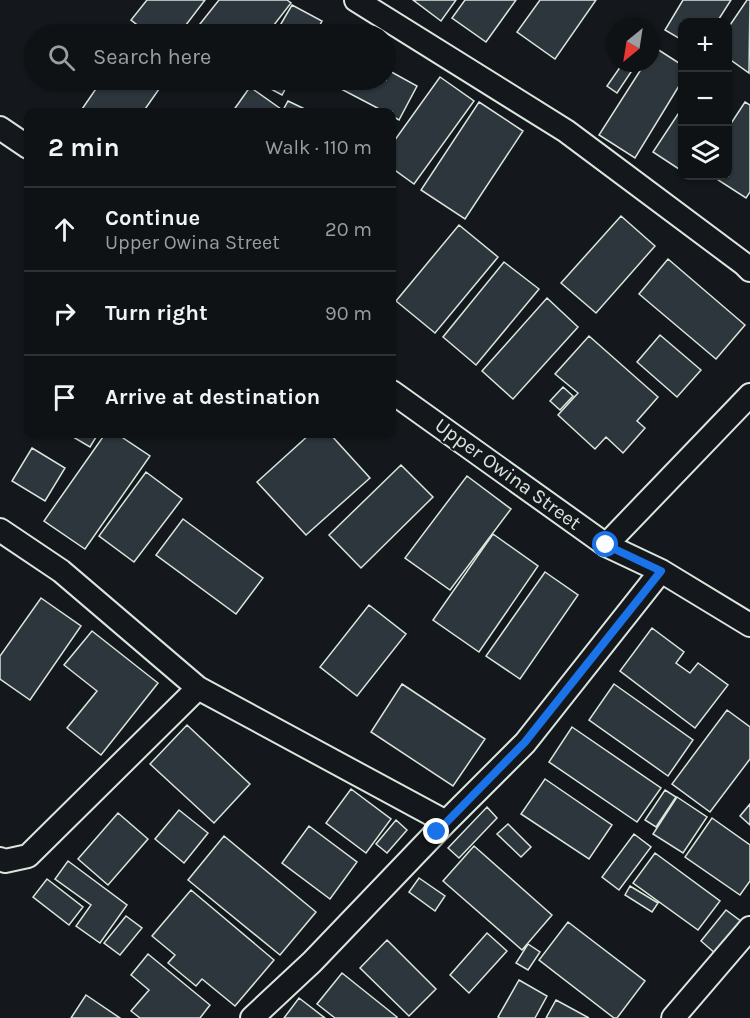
<!DOCTYPE html>
<meta charset="utf-8">
<style>
:root{--surface:#0f1215;--page:#181b1e;--text:#f1f3f6;--muted:#9b9ea0;--line:#2f3234}
body{margin:0;font-family:Karla,sans-serif;background:var(--page);color:var(--text)}
.controls{position:absolute;right:18px;top:18px;display:grid;overflow:hidden;border-radius:12px;box-shadow:0 2px 4px #0004}
.controls button{width:54px;height:54px;display:grid;place-items:center;padding:0;border:0;border-bottom:2px solid var(--line);background:var(--surface);color:var(--text);font:30px sans-serif}
.compass{position:absolute;left:606px;top:18px;width:54px;height:54px;border-radius:50%;background:var(--surface);box-shadow:0 2px 4px #0004;rotate:210deg}
.stop{position:absolute;width:18px;height:18px;margin:-14px;border:4px solid #1a73e8;border-radius:50%;background:#fff}
.stop.end{background:#1a73e8;border-color:#fff;box-shadow:0 2px 6px #0008}
.list{margin:0;padding:0;list-style:none}
h2{display:flex;justify-content:space-between;align-items:center;height:78px;margin:0;padding:0 24px;font-size:26px}
h2 small{font-size:20px;font-weight:400;color:var(--muted)}
.list li{display:grid;grid-template-columns:39px 1fr auto;gap:18px;align-items:center;box-sizing:border-box;height:84px;padding:0 24px;border-top:2px solid var(--line)}
.list b{display:block;font-size:22px;white-space:nowrap}
.list p{margin:0;font-size:20px;white-space:nowrap;color:var(--muted)}
.list em{font-size:20px;font-style:normal;color:var(--muted)}
.icon{flex:none;width:33px;height:33px;fill:none;stroke:currentColor;stroke-width:2;stroke-linecap:round;stroke-linejoin:round}
.map{position:relative;flex:none;width:750px;height:1018px;overflow:hidden}
.search{position:absolute;background:var(--surface);box-shadow:0 2px 4px #0004;left:24px;top:24px;width:372px;height:66px;display:flex;align-items:center;gap:15px;box-sizing:border-box;padding:0 21px;border-radius:33px;color:var(--muted);font-size:22px}
.panel{position:absolute;background:var(--surface);box-shadow:0 2px 4px #0004;left:24px;top:108px;width:372px;height:330px;border-radius:12px}
.map>svg:first-child{display:block}
.building{fill:#2c363c;stroke:#d8e6dc;stroke-width:1.5}
.lines{fill:none;stroke-linecap:round;stroke-linejoin:round}
.minor-casing{stroke:#d8e6dc;stroke-width:26}
.minor{stroke:#14181c;stroke-width:22}
.route{stroke:#1a73e8;stroke-width:8}
.labels{text-anchor:middle;dominant-baseline:central;stroke-width:4.5;stroke-linejoin:round;paint-order:stroke}
.street-label{font-size:20px;fill:#d8e6dc;stroke:#14181c}
</style>
<div class="map">
<svg width="750" height="1018" viewBox="0 0 750 1018">
<rect width="100%" height="100%" fill="#14181c"/>
<path class="building" d="M 147,0 L 205,0 L 179,34 L 149,34 L 131,20 Z
M 219,0 L 287,0 L 291,3 L 267,34 L 192,34 Z
M 413,0 L 456,0 L 441,21 Z
M 465,0 L 516,0 L 486,42 L 452,18 Z
M 540,0 L 596,0 L 555,59 L 517,32 Z
M 683,0 L 731,0 L 717,22 L 682,22 L 682,40 L 665,30 Z
M 747,0 L 750,0 L 749,73 L 728,58 L 728,28 Z
M 292,5 L 322,21 L 315,34 L 275,34 Z
M 654,47 L 682,65 L 682,81 L 635,158 L 599,135 L 645,63 L 651,63 L 651,53 Z
M 623,63 L 637,63 L 617,93 L 607,86 Z
M 386,69 L 417,86 L 399,120 L 392,116 L 392,112 L 385,112 L 324,80 L 386,80 Z
M 440,77 L 474,101 L 414,184 L 392,168 L 392,144 Z
M 102,80 L 161,80 L 164,82 L 143,112 L 80,112 Z
M 254,80 L 290,80 L 282,95 Z
M 250,87 L 281,109 L 278,112 L 235,112 L 233,111 Z
M 288,101 L 311,112 L 282,112 Z
M 479,102 L 523,131 L 465,219 L 421,190 Z
M 745,102 L 750,105 L 750,192 L 746,198 L 712,176 L 728,176 L 728,128 Z
M 682,108 L 682,171 L 653,152 Z
M 621,216 L 655,246 L 596,313 L 561,283 Z
M 459,225 L 498,257 L 435,333 L 396,301 Z
M 668,259 L 745,325 L 716,359 L 639,294 Z
M 504,262 L 539,289 L 476,365 L 443,337 Z
M 547,298 L 578,327 L 513,399 L 482,371 Z
M 660,335 L 701,370 L 677,397 L 637,362 Z
M 589,336 L 658,397 L 637,421 L 645,428 L 623,453 L 606,437 L 595,449 L 558,415 L 578,393 L 555,374 Z
M 563,387 L 573,396 L 560,410 L 550,401 Z
M 68,434 L 98,434 L 90,447 Z
M 105,434 L 117,434 L 150,456 L 85,549 L 44,521 Z
M 310,434 L 330,434 L 370,478 L 306,535 L 257,482 Z
M 32,448 L 65,468 L 45,501 L 12,481 Z
M 401,465 L 433,497 L 361,568 L 329,535 Z
M 146,472 L 182,499 L 134,562 L 99,536 Z
M 467,476 L 511,509 L 450,590 L 405,558 Z
M 183,519 L 263,578 L 236,614 L 156,555 Z
M 493,534 L 538,566 L 479,652 L 433,620 Z
M 545,572 L 578,595 L 520,679 L 486,656 Z
M 41,598 L 81,626 L 30,700 L 0,679 L 0,656 Z
M 369,605 L 406,634 L 357,696 L 320,667 Z
M 652,628 L 684,652 L 676,663 L 690,673 L 698,663 L 728,685 L 695,728 L 620,671 Z
M 92,631 L 158,683 L 101,755 L 67,728 L 97,691 L 64,665 Z
M 402,684 L 485,739 L 453,786 L 371,732 Z
M 614,684 L 693,740 L 668,776 L 589,720 Z
M 727,710 L 750,727 L 750,759 L 710,812 L 672,784 Z
M 187,725 L 250,784 L 214,823 L 150,764 Z
M 572,727 L 661,788 L 637,822 L 549,762 Z
M 545,779 L 612,825 L 589,859 L 521,814 Z
M 351,789 L 391,819 L 366,853 L 326,823 Z
M 665,790 L 676,797 L 656,827 L 645,820 Z
M 677,797 L 707,817 L 683,853 L 653,834 Z
M 750,804 L 750,825 L 740,816 Z
M 487,807 L 497,818 L 459,858 L 448,848 Z
M 179,810 L 208,833 L 184,863 L 155,839 Z
M 118,813 L 148,839 L 108,885 L 78,859 Z
M 712,818 L 750,845 L 750,881 L 740,895 L 685,857 Z
M 396,820 L 407,830 L 387,853 L 376,844 Z
M 508,824 L 531,847 L 521,857 L 497,834 Z
M 309,826 L 357,862 L 330,899 L 282,863 Z
M 634,834 L 651,847 L 619,890 L 602,877 Z
M 224,836 L 316,912 L 280,955 L 188,880 Z
M 474,846 L 552,915 L 522,950 L 443,881 Z
M 655,853 L 720,901 L 698,930 L 633,883 Z
M 68,861 L 127,905 L 100,943 L 76,926 L 91,905 L 55,879 Z
M 419,878 L 445,896 L 435,911 L 409,892 Z
M 47,879 L 83,907 L 69,925 L 33,897 Z
M 630,886 L 658,903 L 652,912 L 625,895 Z
M 191,890 L 274,960 L 235,1006 L 202,979 L 196,986 L 168,963 L 175,955 L 152,936 Z
M 726,910 L 742,922 L 716,954 L 701,941 Z
M 126,916 L 142,928 L 120,955 L 104,943 Z
M 568,922 L 645,981 L 617,1018 L 614,1018 L 539,960 Z
M 487,933 L 507,951 L 469,993 L 450,975 Z
M 387,940 L 436,989 L 409,1016 L 360,968 Z
M 528,944 L 540,952 L 528,970 L 516,963 Z
M 148,954 L 210,1005 L 200,1018 L 140,1018 L 131,1011 L 149,990 L 131,975 Z
M 342,973 L 397,1017 L 397,1018 L 335,1018 L 317,1004 Z
M 519,980 L 547,996 L 535,1018 L 500,1018 L 498,1017 Z
M 86,995 L 120,1018 L 71,1018 Z
M 299,998 L 325,1018 L 284,1018 Z
M 556,1000 L 589,1018 L 546,1018 Z"/>
<g class="lines">
<g class="minor-casing">
<path id="minor" d="M 356,0 L 566,131 L 744,264 L 750,270
M 0,128 L 28,147
M 392,392 L 606,545 L 661,571 L 750,625
M 0,530 L 61,571 L 198,688 L 446,822
M 606,545 L 750,395
M 0,859 L 5,861 L 28,856 L 198,688
M 252,1018 L 312,962 L 446,822 L 525,743 L 661,571
M 673,1018 L 750,928"/>
</g>
<use href="#minor" class="minor"/>
</g>
<g class="lines">
<path class="route" d="M 437,832 L 525,742 L 661,571 L 606,545"/>
</g>
<g class="labels">
<g class="street-label">
<text transform="translate(508 474) rotate(36)">Upper Owina Street</text>
</g>
</g>
</svg>
<div class="controls">
<button>+</button>
<button>−</button>
<button><svg class="icon" aria-label="layers" viewBox="0 0 24 24"><path d="M12 4l9 5-9 5-9-5zM3 14l9 5 9-5"/></svg></button>
</div>
<svg class="compass" viewBox="-18 -18 36 36"><path d="M0-13l5 13h-10z" fill="#e53935"/><path d="M0 13l5-13h-10z" fill="#9b9ea0"/></svg>
<div class="stop" style="left:606px;top:545px"></div>
<div class="stop end" style="left:437px;top:832px"></div>
<div class="search"><svg class="icon" aria-label="search" viewBox="0 0 24 24"><circle cx="10" cy="10" r="6"/><path d="M15 15l6 6"/></svg>Search here</div>
<section class="panel">
<h2>2 min<small>Walk · 110 m</small></h2>
<ul class="list">
<li><svg class="icon" aria-label="ahead" viewBox="0 0 24 24"><path d="M12 20V5M6 11l6-6 6 6"/></svg><div><b>Continue</b><p>Upper Owina Street</p></div><em>20 m</em></li>
<li><svg class="icon" aria-label="right" viewBox="0 0 24 24"><path d="M7 20v-9h11M14 6l5 5-5 5"/></svg><div><b>Turn right</b></div><em>90 m</em></li>
<li><svg class="icon" aria-label="arrive" viewBox="0 0 24 24"><path d="M6 21V4h12l-3 4 3 4H6"/></svg><div><b>Arrive at destination</b></div></li>
</ul>
</section>
</div>
